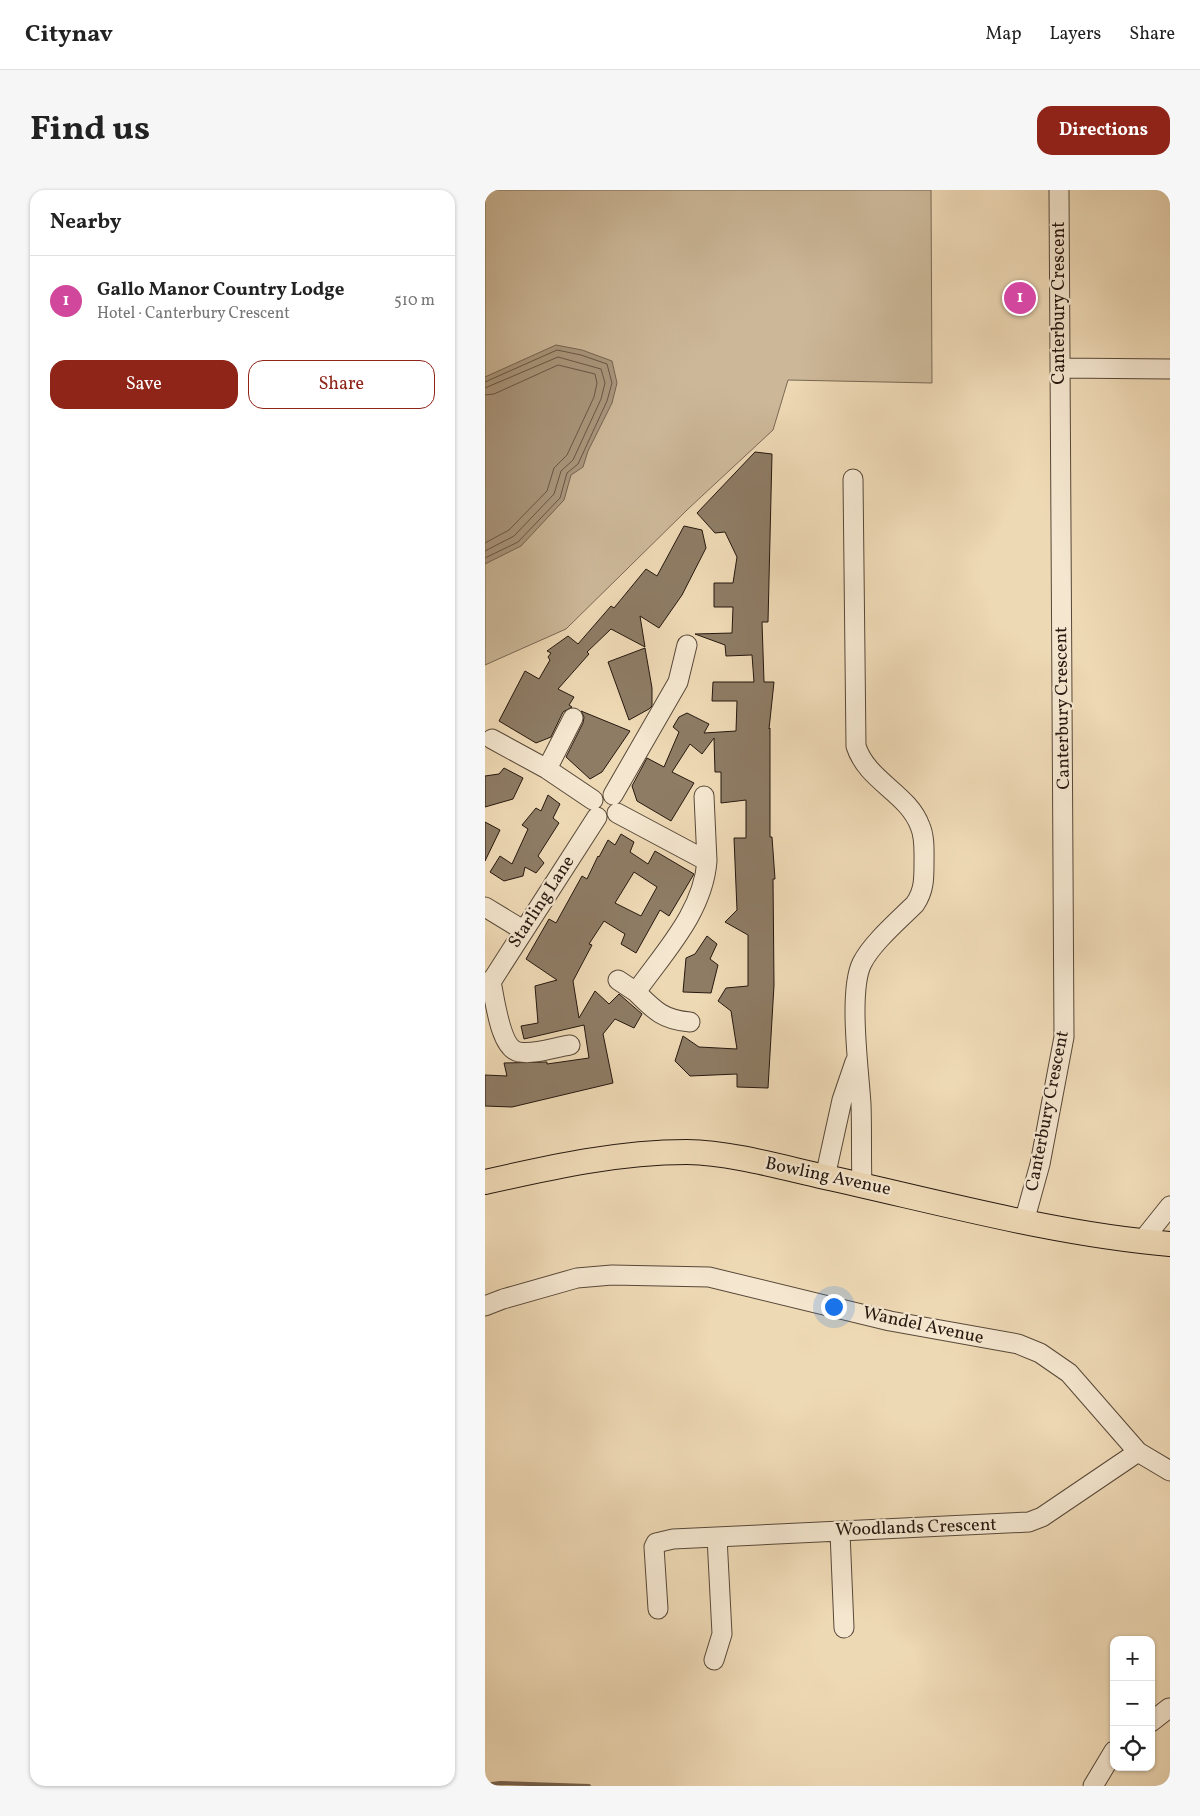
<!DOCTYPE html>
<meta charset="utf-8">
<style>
:root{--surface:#fff;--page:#f6f6f6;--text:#222;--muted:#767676;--line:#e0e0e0;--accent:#8f2418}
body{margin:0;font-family:Vollkorn,serif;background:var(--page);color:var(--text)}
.controls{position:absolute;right:15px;bottom:15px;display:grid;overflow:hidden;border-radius:10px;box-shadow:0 1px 4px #0004}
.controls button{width:45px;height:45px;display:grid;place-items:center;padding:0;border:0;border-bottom:1px solid var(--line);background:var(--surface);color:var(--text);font:25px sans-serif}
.you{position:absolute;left:348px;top:1116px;width:18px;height:18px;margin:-12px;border:4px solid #fff;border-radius:50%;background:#1a73e8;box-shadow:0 0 0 8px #1a73e833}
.badge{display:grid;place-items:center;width:32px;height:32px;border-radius:50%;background:var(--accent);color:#fff;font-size:16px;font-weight:700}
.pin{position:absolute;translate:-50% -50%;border:2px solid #fff;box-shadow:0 1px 5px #0006}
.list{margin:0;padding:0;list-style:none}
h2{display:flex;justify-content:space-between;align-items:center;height:65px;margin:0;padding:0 20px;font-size:21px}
h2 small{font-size:16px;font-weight:400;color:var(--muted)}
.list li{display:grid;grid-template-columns:32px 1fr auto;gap:15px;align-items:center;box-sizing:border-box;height:90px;padding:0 20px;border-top:1px solid var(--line)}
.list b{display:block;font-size:19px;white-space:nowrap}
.list p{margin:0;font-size:16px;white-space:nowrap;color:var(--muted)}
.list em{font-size:16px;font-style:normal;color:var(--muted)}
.actions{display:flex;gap:10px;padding:15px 20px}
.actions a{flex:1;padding:11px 0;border:1px solid var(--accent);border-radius:15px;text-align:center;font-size:18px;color:var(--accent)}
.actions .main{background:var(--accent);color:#fff}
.icon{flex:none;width:28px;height:28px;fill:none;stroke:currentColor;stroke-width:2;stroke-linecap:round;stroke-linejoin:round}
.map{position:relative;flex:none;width:685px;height:1596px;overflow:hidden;border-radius:15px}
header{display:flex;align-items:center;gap:30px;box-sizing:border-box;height:70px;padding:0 25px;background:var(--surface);border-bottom:1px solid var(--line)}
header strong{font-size:24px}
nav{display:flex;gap:28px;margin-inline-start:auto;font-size:18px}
.intro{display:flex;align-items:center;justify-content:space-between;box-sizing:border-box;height:120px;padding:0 30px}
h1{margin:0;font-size:35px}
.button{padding:12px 22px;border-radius:15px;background:var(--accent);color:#fff;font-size:18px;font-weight:700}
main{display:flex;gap:30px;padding:0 30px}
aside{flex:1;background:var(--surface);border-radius:15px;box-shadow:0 1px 4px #0004}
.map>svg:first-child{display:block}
.green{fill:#ccb899;stroke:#796854}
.water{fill:#aa977d;stroke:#756451}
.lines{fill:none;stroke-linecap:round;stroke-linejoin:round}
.shore{stroke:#685846;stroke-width:1}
.stream{stroke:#756451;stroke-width:4}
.building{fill:#8e7c65;stroke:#26180f;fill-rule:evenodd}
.minor-casing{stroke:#584838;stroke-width:21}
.major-casing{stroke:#26180f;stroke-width:26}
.minor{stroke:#f4e6cf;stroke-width:19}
.major{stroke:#eed9b5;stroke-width:24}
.labels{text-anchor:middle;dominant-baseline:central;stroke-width:4.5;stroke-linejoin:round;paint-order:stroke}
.street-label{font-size:18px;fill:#26180f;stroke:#f4e6cf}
</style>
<header>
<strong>Citynav</strong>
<nav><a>Map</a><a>Layers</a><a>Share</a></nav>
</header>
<div class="intro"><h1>Find us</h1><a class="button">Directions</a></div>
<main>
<aside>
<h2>Nearby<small></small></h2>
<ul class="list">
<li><span class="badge" style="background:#d1479c">1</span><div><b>Gallo Manor Country Lodge</b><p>Hotel · Canterbury Crescent</p></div><em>510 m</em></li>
</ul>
<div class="actions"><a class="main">Save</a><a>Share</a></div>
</aside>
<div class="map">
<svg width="685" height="1596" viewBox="0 0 685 1596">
<rect width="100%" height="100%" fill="#eed9b5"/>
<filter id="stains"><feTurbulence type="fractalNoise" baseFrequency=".004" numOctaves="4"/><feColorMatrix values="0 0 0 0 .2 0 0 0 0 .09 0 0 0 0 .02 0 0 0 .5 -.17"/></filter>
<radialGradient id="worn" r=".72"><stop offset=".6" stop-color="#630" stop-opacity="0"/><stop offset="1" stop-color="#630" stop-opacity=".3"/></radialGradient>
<path class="green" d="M 0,0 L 446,0 L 447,193 L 303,190 L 288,240 L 203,319 L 81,439 L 0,475 Z"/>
<path class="water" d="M 71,155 L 97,160 L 127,171 L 132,193 L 127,213 L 103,261 L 98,277 L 86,285 L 79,310 L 36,356 L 0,374 L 0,187 Z"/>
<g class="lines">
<path class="shore" d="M 0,192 L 72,160 L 96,165 L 122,174 L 127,193 L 122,211 L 93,274 L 82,283 L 75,308 L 33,352 L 0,368
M 0,198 L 73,167 L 116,179 L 120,193 L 116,209 L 88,270 L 76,281 L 69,304 L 29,346 L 0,361
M 0,205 L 9,204 L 73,175 L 110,184 L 112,193 L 109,207 L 82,265 L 69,278 L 62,301 L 24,340 L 0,353"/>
<path class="stream" d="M 0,1595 L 15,1593 L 104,1596"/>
</g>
<path class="building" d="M 270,262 L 287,264 L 283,432 L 277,432 L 279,492 L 289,492 L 284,539 L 285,538 L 285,647 L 287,647 L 290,689 L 288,689 L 289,795 L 283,898 L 252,897 L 252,884 L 205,886 L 190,871 L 198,846 L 214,857 L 252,859 L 246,821 L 233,811 L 241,798 L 263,796 L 263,745 L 240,732 L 252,720 L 249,648 L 261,648 L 261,610 L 236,613 L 236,582 L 230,582 L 229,548 L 217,564 L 205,554 L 187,582 L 209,593 L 186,631 L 152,611 L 147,596 L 162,568 L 179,577 L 194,542 L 188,537 L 194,527 L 202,523 L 224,534 L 219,543 L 251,541 L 252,511 L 227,511 L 228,492 L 269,492 L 267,465 L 241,466 L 240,455 L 210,444 L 247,443 L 248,417 L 229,417 L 229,393 L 248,393 L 252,367 L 240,342 L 230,343 L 212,323 Z
M 199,336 L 217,340 L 221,358 L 197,405 L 174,438 L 155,426 L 160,457 L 126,439 L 102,462 L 104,464 L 73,499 L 89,507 L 84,515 L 87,517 L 78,522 L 66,547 L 51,553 L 14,531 L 40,481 L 54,489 L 65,470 L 63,467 L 66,463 L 62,461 L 83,446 L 93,454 L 126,416 L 129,418 L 161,379 L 172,386 Z
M 160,458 L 167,498 L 167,516 L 164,519 L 144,530 L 123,472 Z
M 96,521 L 145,541 L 117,582 L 105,589 L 81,567 L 98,533 L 99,527 Z
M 19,578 L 38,588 L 28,609 L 0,617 L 0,586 L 14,584 Z
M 63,605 L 75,614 L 68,628 L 74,633 L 53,666 L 59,673 L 51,683 L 40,677 L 38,686 L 19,691 L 5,682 L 15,666 L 27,674 L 43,639 L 37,635 L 51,618 L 56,621 Z
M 0,632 L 15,640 L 0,671 Z
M 136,644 L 149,652 L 145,662 L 163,674 L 170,661 L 209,684 L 184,726 L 175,720 L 151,763 L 136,754 L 140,744 L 119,731 L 104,754 L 107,755 L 88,791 L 94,828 L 110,801 L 124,814 L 134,804 L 157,824 L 149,838 L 130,829 L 118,844 L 128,893 L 27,917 L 0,916 L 0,885 L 22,886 L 19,873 L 62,872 L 62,874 L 104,868 L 99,835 L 39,849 L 36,836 L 53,833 L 50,796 L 72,790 L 41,769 L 64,729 L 71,733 L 97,686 L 102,689 L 113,666 L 114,667 L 123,650 L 130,655 ZM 149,682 L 172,697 L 156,726 L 130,713 Z
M 222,746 L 232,754 L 225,769 L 233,775 L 226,803 L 198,802 L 201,768 L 210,764 Z"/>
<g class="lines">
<g class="minor-casing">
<path id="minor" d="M 575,178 L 685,179
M 368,289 L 371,556 C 382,591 423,603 435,636 C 440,647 439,661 439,674 C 439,689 439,701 430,714 C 414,730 387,753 377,773 C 363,801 374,881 376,914 C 377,941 376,968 377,995
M 7,549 L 62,579 L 108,610
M 62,579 L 88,528
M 128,605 L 193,492 L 202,455
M 219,606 L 222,671
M 132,623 L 222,671 C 218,722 180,761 151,802 C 169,820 178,830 205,832
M 0,717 L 38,740
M 133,790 L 151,802
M 0,792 L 6,792 L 112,627
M 6,792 C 10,809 15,859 34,862 C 50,865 70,857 85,855
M 340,987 L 357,910 L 370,872
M 539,1032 L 555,974 L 579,847 L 574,0
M 657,1051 L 685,1016
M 0,1116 L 18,1109 L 92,1088 L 127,1085 L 224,1087 L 405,1131 L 533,1154 L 555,1163 L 584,1183 L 653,1262 L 685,1281
M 355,1342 L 359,1438
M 173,1419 L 169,1357 L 171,1353 L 188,1349 L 544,1332 L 557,1327 L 653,1262
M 229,1470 L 237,1444 L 232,1347
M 666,1532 L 684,1518
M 608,1596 L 629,1561"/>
</g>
<g class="major-casing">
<path id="major" d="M 0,992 C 67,977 133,962 202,962 C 248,963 295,977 340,987 C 454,1012 568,1044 685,1054"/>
</g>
<use href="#minor" class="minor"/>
<use href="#major" class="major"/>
</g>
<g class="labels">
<g class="street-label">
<text transform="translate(574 113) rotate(-90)">Canterbury Crescent</text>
<text transform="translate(578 518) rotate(-91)">Canterbury Crescent</text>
<text transform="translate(57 712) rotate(-57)">Starling Lane</text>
<text transform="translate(563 921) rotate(-79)">Canterbury Crescent</text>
<text transform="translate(343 987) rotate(12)">Bowling Avenue</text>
<text transform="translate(438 1136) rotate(12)">Wandel Avenue</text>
<text transform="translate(431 1338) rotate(-2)">Woodlands Crescent</text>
</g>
</g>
<rect width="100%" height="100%" filter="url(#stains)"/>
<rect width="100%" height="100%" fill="url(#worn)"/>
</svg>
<div class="controls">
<button>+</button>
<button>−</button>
<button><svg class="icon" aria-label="locate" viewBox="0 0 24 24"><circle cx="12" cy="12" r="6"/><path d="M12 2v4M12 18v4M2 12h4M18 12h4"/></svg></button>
</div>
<div class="you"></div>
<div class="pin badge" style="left:535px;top:108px;background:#d1479c">1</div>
</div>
</main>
